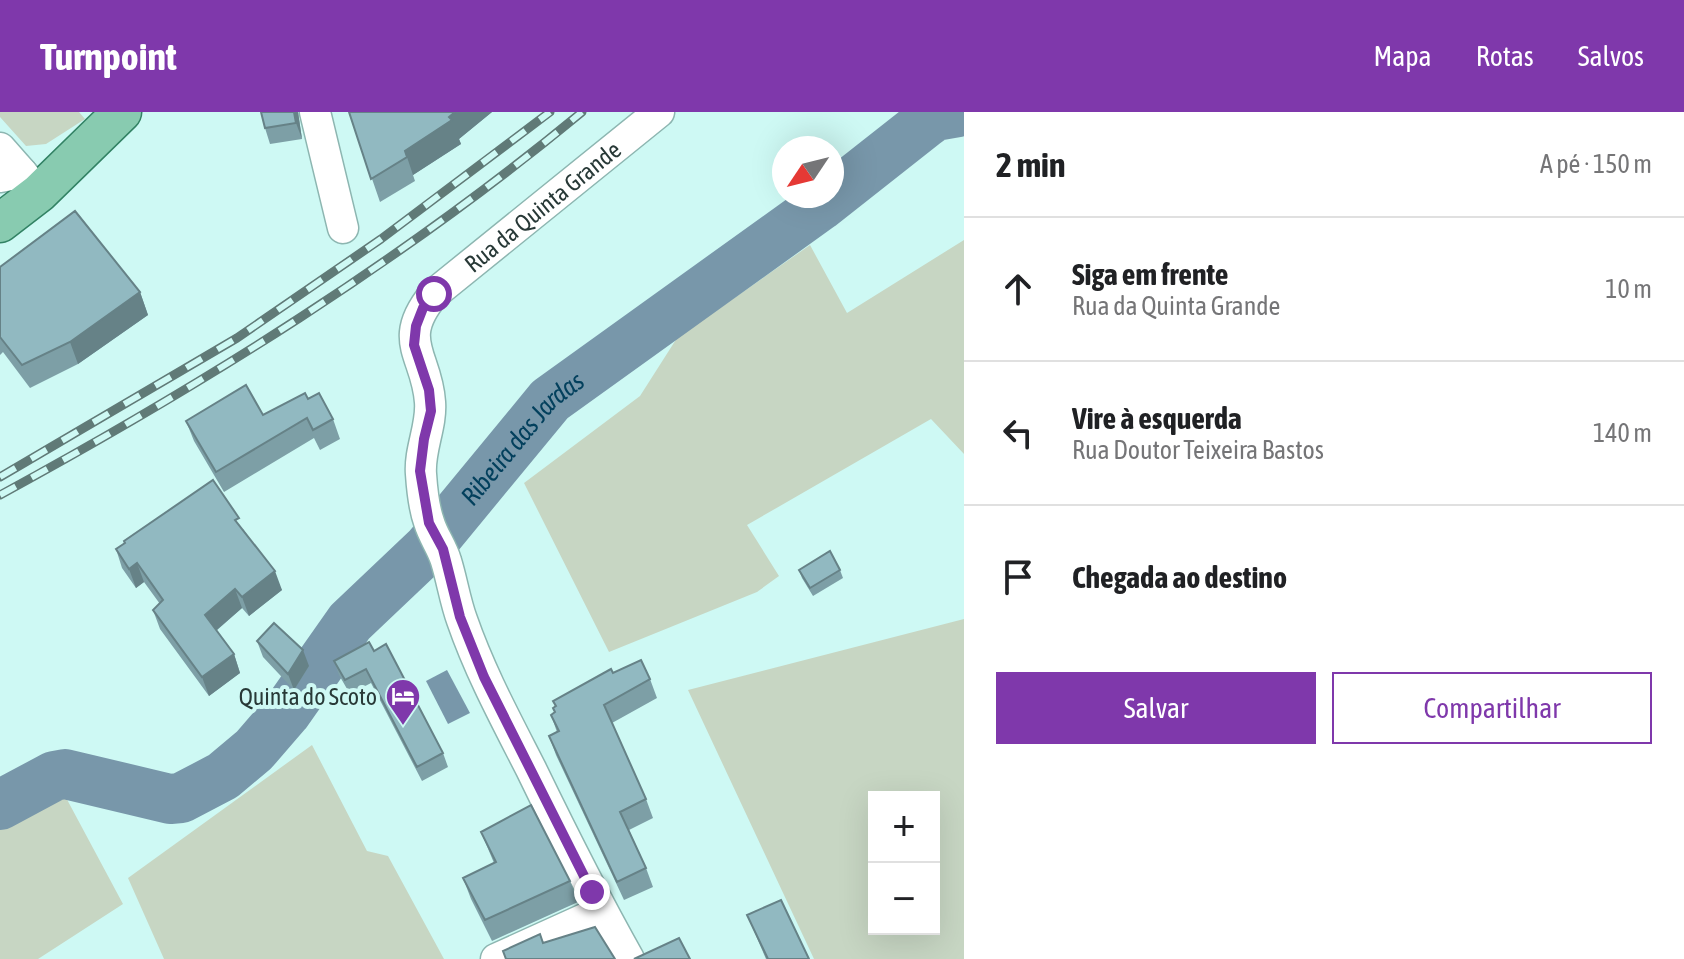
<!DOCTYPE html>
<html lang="pt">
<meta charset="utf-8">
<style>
:root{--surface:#fff;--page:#f6f6f6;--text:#202124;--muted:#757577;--line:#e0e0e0;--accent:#7f38ab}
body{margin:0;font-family:"Asap Condensed",sans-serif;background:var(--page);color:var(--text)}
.controls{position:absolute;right:24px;bottom:24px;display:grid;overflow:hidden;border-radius:0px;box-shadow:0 8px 32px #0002}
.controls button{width:72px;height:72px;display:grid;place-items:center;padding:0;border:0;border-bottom:2px solid var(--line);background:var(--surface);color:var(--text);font:40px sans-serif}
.compass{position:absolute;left:772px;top:24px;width:72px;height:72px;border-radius:50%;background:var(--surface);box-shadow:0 8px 32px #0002;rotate:235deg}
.stop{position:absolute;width:24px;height:24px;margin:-18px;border:6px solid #7f38ab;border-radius:50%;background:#fff}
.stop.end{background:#7f38ab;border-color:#fff;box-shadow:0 2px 8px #0008}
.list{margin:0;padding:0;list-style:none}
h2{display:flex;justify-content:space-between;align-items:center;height:104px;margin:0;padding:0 32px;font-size:34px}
h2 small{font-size:26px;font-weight:400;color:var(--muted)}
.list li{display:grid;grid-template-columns:52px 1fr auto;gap:24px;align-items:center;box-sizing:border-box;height:144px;padding:0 32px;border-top:2px solid var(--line)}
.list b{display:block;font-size:30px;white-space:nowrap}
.list p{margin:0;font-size:26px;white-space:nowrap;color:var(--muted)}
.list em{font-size:26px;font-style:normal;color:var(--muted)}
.actions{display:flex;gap:16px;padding:24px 32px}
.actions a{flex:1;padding:18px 0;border:2px solid var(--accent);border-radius:0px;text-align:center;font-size:28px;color:var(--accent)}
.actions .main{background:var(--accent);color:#fff}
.icon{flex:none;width:44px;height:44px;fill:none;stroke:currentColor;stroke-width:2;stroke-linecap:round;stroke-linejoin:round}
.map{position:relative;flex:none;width:964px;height:847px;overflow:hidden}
header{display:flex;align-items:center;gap:48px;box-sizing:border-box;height:112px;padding:0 40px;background:var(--accent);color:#fff}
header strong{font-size:38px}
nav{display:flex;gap:44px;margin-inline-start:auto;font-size:28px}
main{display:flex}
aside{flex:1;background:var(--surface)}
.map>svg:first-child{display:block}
.green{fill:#c7d6c3;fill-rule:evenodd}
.water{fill:#7897aa}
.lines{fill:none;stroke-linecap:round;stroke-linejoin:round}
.river{stroke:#7897aa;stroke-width:50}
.minor-casing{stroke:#8db6b1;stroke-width:33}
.major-casing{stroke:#328264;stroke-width:41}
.minor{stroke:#fff;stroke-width:30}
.major{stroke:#88cbb0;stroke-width:38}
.rail-casing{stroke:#607a77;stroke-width:9}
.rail{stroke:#cef9f4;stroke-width:6;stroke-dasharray:18;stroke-linecap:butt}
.wall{fill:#7d9fa6}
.shaded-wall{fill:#668287}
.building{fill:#91b9c1;stroke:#668287;stroke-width:2}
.route{stroke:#7f38ab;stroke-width:10}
.labels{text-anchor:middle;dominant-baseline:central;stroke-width:8;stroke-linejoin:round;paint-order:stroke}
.street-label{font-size:24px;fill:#283937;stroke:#cef9f4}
.poi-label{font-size:24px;fill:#283937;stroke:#cef9f4;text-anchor:end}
.water-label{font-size:26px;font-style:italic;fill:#03405d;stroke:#cef9f4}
</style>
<header>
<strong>Turnpoint</strong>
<nav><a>Mapa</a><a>Rotas</a><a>Salvos</a></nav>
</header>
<main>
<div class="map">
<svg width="964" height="847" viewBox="0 0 964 847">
<rect width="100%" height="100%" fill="#cef9f4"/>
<path class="green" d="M 0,0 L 79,0 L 85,7 L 46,32 L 26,34 L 0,5 Z
M 964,128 L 964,342 L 931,307 L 747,413 L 779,464 L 757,480 L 609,540 L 524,371 L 640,284 L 677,226 L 810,133 L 847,201 Z
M 964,507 L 964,847 L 814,847 L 688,578 ZM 934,685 L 934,817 L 874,817 L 874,685 Z
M 312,633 L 367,739 L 388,744 L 444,847 L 164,847 L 128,766 Z
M 63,680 L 123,792 L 38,847 L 0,847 L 0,708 Z"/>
<path class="water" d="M 447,558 L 470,601 L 448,612 L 426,569 Z"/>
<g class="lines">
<path class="river" id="s1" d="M 0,693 L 54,664 L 65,662 L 170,687 L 181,686 L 223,664 L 254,638 L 286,601 L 350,510 L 428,436 L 550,288 L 820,94 L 924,12 L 935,4 L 958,0"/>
<g class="minor-casing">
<g id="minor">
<path d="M 315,0 L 343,116"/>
<path d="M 0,36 L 22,61"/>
<path d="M 0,65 L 22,61 L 39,81"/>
<path d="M 496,847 L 602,799"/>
<path id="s2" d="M 629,847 C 594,785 562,721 531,657 C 506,608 480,560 462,508 C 455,489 452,468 446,449 C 442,435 433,424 429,410 C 424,396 422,377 421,362 C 419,338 432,314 430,290 C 427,243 395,229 434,182 L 659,0"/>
</g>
</g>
<g class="major-casing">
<path id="major" d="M 0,111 L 39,81 L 122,0"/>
</g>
<use href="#minor" class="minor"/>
<use href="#major" class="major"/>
<g class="rail-casing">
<path id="rail" d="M 0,365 L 237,226 L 381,127 L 550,0
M 0,383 C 204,272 403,148 582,0"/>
</g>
<use href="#rail" class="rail"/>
</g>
<path class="wall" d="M 261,0 L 298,0 L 302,27 L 270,32 L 265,16 Z
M 349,0 L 492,0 L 459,27 L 461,32 L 413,63 L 415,69 L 380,90 Z
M 0,155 L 140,180 L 148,203 L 78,252 L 30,276 L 3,240 L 0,243 Z
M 308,287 L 333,307 L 340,327 L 320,338 L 314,326 L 224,380 L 194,329 L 186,309 L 263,303 Z
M 243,417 L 282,478 L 249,504 L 242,496 L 216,519 L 234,542 L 240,561 L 209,584 L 160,517 L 153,498 L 160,492 L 144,470 L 136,476 L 122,456 L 116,437 Z
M 799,458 L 840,458 L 843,466 L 813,484 L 802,466 Z
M 257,529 L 309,554 L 294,578 L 263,545 Z
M 374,539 L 443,641 L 448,655 L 422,669 L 371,571 L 350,582 L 339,563 L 334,549 Z
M 613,561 L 650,567 L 657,586 L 612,611 L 646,687 L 653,706 L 629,718 L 646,756 L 653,775 L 624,788 L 556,643 L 549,624 L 557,620 L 551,603 L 555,601 L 553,596 L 555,595 L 553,589 Z
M 481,720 L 570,769 L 578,790 L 492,829 L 471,787 L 463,766 L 494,751 Z
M 747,803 L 809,847 L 766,847 Z"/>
<path class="shaded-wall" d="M 294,0 L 298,0 L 302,27 L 296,11 Z
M 455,0 L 492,0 L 459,27 L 461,32 L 413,63 L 405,39 Z
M 140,180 L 148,203 L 78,252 L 70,230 Z
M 137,451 L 144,470 L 136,476 L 129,457 Z
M 275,459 L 282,478 L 249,504 L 242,485 Z
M 235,477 L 242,496 L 212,522 L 205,503 Z
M 303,538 L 309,554 L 294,578 L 288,562 Z
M 234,542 L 240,561 L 209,584 L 202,565 Z"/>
<path class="building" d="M 261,0 L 294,0 L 296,11 L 265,16 Z
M 349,0 L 455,0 L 449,5 L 452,8 L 405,39 L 407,45 L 371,67 Z
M 75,99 L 140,180 L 70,230 L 22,253 L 0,225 L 0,155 Z
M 246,273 L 263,303 L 305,281 L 308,287 L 319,281 L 333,307 L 313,318 L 307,306 L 216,360 L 186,309 Z
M 213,368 L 239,406 L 235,408 L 275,459 L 242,485 L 235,477 L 205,503 L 234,542 L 202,565 L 153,498 L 163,488 L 137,451 L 129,457 L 116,437 L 125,431 L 124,429 Z
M 830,439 L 840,458 L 810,476 L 799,458 Z
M 274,511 L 303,538 L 288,562 L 257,529 Z
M 369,530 L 374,539 L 386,532 L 443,641 L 417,655 L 366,557 L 345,568 L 334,549 Z
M 641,548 L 650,567 L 604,593 L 646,687 L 620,700 L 646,756 L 617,770 L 549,624 L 559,619 L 551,603 L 555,600 L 553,596 L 556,594 L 553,589 L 611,557 L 613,561 Z
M 531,693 L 570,769 L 485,808 L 463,766 L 496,750 L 481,720 Z
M 781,788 L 809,847 L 768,847 L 747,803 Z
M 595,815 L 615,847 L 506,847 L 503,839 L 540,822 L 543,831 Z
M 679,826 L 690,847 L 634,847 Z"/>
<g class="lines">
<path class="route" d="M 434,182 L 423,196 L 416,214 L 414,233 L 429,278 L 431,299 L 424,327 L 420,359 L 429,411 L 443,437 L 460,505 L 484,565 L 592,780"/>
</g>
<defs>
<g id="hotel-pin" transform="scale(1.8)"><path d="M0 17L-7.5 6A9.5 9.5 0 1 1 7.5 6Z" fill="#7f38ab" stroke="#cef9f4"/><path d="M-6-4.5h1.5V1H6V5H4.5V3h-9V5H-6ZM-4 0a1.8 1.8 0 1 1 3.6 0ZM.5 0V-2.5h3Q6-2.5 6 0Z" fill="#fff"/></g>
</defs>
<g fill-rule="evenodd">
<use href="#hotel-pin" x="403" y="584"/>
</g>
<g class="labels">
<g class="street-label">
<text stroke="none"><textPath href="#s2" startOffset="858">Rua da Quinta Grande</textPath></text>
</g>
<g class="poi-label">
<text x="377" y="584">Quinta do Scoto</text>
</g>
<g class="water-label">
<text stroke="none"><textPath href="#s1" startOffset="692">Ribeira das Jardas</textPath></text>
</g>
</g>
</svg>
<div class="controls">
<button>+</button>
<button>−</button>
</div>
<svg class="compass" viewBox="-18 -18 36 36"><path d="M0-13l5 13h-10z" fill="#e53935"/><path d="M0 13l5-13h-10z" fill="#757577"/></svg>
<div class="stop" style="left:434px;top:182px"></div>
<div class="stop end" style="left:592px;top:780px"></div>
</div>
<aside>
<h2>2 min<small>A pé · 150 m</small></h2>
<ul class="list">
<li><svg class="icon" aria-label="ahead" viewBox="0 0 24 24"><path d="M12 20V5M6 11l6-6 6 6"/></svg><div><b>Siga em frente</b><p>Rua da Quinta Grande</p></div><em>10 m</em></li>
<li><svg class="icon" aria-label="left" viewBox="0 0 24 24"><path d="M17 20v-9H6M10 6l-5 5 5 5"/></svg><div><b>Vire à esquerda</b><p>Rua Doutor Teixeira Bastos</p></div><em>140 m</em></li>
<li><svg class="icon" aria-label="arrive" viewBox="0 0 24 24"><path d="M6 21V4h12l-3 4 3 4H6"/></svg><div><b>Chegada ao destino</b></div></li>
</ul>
<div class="actions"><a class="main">Salvar</a><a>Compartilhar</a></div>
</aside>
</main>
